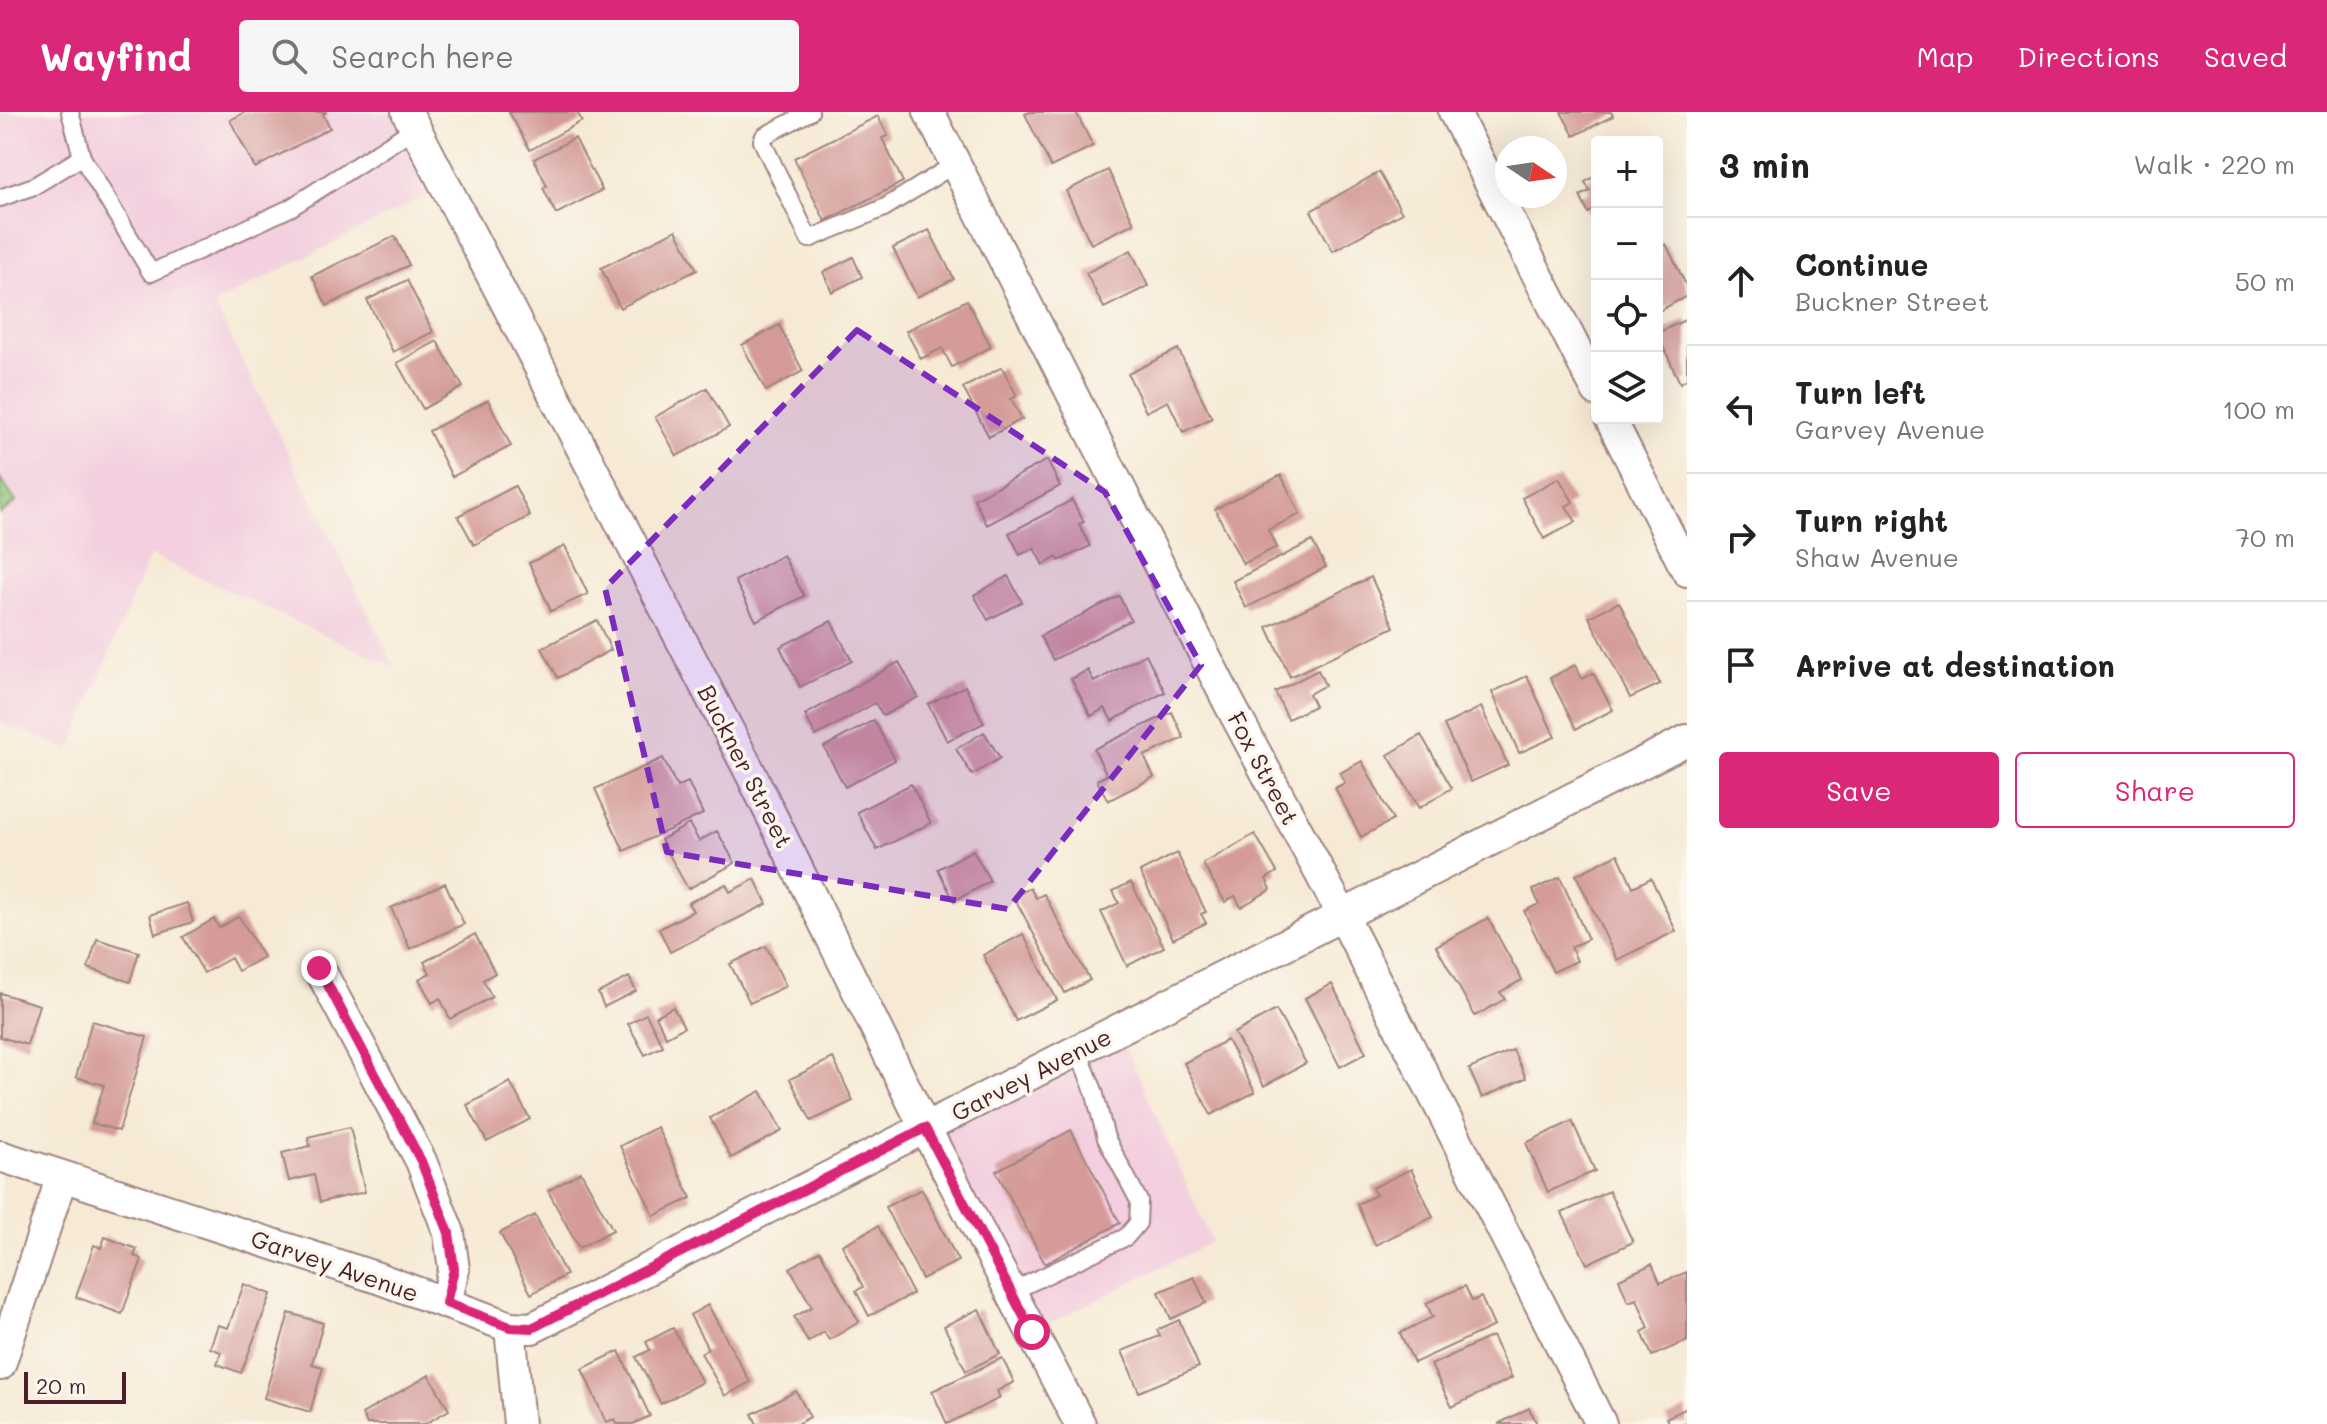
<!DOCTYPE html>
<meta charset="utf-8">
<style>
:root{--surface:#fff;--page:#f6f6f6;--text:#222;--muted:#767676;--line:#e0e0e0;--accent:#db2777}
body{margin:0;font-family:Mali,sans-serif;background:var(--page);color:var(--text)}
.controls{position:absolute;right:24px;top:24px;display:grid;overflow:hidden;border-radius:8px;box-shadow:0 8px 32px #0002}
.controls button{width:72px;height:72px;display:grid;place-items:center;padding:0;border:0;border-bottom:2px solid var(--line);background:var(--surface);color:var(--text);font:40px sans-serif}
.compass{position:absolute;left:1495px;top:24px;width:72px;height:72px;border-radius:50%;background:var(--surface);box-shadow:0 8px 32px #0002;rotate:103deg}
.scale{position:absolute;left:24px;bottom:20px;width:102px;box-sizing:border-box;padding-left:8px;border:4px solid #4a1f2b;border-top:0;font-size:22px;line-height:28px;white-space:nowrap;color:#4a1f2b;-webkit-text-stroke:6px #fbf7ec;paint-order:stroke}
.stop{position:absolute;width:24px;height:24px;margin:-18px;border:6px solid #db2777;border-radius:50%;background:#fff}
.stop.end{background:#db2777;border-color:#fff;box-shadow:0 2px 8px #0008}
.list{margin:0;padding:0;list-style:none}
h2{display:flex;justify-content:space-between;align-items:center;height:104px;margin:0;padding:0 32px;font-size:34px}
h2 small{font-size:26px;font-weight:400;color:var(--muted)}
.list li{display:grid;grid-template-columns:52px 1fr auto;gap:24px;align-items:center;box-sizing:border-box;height:128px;padding:0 32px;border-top:2px solid var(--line)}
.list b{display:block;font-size:30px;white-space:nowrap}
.list p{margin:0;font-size:26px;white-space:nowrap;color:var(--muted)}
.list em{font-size:26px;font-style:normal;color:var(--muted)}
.actions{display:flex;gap:16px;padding:24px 32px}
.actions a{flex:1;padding:18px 0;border:2px solid var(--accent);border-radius:8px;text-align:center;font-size:28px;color:var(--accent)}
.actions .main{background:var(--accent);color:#fff}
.icon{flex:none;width:44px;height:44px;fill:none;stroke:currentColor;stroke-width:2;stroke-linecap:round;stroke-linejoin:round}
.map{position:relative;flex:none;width:1687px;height:1312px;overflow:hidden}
header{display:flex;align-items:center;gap:48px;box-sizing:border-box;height:112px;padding:0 40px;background:var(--accent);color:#fff}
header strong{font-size:38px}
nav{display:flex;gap:44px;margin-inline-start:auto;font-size:28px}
.search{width:560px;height:72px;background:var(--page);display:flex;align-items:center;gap:20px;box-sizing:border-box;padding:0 28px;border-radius:8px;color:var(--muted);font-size:30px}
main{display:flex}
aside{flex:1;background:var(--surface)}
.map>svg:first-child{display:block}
.built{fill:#f3cfdf}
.park{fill:url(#park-dots);stroke:#6c7352;stroke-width:2}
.building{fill:#d49b99}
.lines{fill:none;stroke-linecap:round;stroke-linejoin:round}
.lane-casing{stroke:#a08480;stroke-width:20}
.street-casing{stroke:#a08480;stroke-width:34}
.lane{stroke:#fff;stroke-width:16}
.street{stroke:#fff;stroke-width:30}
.route{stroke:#db2777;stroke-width:10}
.marked{fill:#7b2cbf;fill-opacity:0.2;stroke:#7b2cbf;stroke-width:6;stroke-dasharray:16 10;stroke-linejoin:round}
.labels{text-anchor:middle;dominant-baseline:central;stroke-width:7;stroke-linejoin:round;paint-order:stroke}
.street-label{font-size:24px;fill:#4a1f2b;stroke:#fbf7ec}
</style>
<header>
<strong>Wayfind</strong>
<div class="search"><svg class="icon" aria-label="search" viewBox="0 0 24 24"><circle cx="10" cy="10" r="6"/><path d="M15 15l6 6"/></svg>Search here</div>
<nav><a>Map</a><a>Directions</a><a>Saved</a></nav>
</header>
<main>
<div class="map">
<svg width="1687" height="1312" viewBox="0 0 1687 1312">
<defs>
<pattern id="park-dots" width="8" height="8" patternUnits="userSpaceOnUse" patternTransform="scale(2)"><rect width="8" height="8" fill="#8fc77a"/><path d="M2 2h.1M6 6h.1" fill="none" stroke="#7daa6a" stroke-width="1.8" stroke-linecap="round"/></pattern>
</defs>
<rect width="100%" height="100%" fill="#fbf7ec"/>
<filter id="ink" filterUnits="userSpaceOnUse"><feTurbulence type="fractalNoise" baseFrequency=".0125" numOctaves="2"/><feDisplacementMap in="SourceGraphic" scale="16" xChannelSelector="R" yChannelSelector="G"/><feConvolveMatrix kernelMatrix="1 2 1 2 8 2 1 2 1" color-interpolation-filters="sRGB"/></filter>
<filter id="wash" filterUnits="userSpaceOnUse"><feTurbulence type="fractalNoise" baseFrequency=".006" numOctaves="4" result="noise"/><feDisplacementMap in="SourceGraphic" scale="32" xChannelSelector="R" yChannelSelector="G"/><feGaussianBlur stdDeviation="1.8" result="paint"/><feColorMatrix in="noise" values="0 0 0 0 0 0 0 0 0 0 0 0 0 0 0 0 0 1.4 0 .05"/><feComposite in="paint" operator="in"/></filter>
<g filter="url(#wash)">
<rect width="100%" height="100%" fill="#f6ead5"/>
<path class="built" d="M 0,0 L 407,0 L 445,74 L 214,192 L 395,555 L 150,443 L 70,638 L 0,610 Z
M 1118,918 L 1212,1130 L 1032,1220 L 925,1016 Z"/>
<path class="park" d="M 0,366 L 16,390 L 0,402 Z"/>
<g id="blocks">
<path class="building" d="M 245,0 L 327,0 L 323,2 L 330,16 L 255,56 L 230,8 Z
M 509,0 L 577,0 L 582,9 L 530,38 Z
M 1030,0 L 1076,0 L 1093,34 L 1051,55 L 1025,2 Z
M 1561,0 L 1611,0 L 1613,4 L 1574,24 Z
M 878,4 L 888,24 L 882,26 L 903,70 L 825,109 L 794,46 Z
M 575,26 L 602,78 L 556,102 L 543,76 L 547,74 L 534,47 Z
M 1108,58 L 1134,111 L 1091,132 L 1066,79 Z
M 1379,60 L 1402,101 L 1333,139 L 1311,99 Z
M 1597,63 L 1597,96 L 1588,101 L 1580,84 L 1590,79 L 1585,70 Z
M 676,118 L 697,158 L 620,196 L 601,156 Z
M 929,118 L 954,167 L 917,185 L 893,136 Z
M 395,124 L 409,153 L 327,194 L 312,164 Z
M 1666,132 L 1687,175 L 1687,184 L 1657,200 L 1657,136 Z
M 1131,138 L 1148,174 L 1104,196 L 1086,161 Z
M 853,145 L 862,165 L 832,180 L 823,160 Z
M 407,168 L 433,220 L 393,240 L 367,188 Z
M 967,188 L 991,235 L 952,255 L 942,236 L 921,247 L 906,219 Z
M 1687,207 L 1687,267 L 1680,271 L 1657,221 Z
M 779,213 L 803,259 L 766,279 L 742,233 Z
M 437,229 L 463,275 L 423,297 L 397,251 Z
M 1178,237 L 1212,306 L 1183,320 L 1168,289 L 1146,300 L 1128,262 Z
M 1002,255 L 1017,284 L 1011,287 L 1022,307 L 989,325 L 963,276 Z
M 707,276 L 729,315 L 677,344 L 655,305 Z
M 488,288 L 511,334 L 452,365 L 429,319 Z
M 1047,348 L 1060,374 L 987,413 L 974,387 Z
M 1281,363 L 1300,402 L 1268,418 L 1277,435 L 1243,452 L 1215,397 Z
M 1559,366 L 1573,390 L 1566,394 L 1576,410 L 1544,427 L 1522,386 Z
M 515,374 L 530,404 L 474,433 L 458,404 Z
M 1072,388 L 1084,410 L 1079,412 L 1090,434 L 1059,449 L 1057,445 L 1043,453 L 1034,436 L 1020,443 L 1009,421 Z
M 1312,429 L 1326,455 L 1246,496 L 1233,469 Z
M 565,434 L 588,482 L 551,499 L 529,451 Z
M 783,443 L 804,484 L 756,509 L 735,469 Z
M 1008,464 L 1022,490 L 988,508 L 974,483 Z
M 1371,465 L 1394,515 L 1290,565 L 1267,515 Z
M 1119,484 L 1131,508 L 1053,548 L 1040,524 Z
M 1619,490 L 1660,572 L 1630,586 L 1589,505 Z
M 597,508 L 611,538 L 558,566 L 542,536 Z
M 831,509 L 852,549 L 800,575 L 780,535 Z
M 1146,542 L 1165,580 L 1112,609 L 1105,596 L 1091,604 L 1071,567 L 1088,558 L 1094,570 Z
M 899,550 L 918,585 L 883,604 L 875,591 L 816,624 L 805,603 Z
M 1575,553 L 1582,567 L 1593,561 L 1613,598 L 1576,617 L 1550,566 Z
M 1318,558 L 1325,573 L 1309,582 L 1315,594 L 1288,607 L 1275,580 Z
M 1527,564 L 1555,625 L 1519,641 L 1492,580 Z
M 965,574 L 984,611 L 947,629 L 928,592 Z
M 1481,595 L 1508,653 L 1471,670 L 1444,613 Z
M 1172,600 L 1184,626 L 1144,644 L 1154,665 L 1108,689 L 1097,668 L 1107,663 L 1094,637 Z
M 874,608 L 895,648 L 845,675 L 824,635 Z
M 984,620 L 1000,646 L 972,663 L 956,637 Z
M 1421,623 L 1452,676 L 1419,696 L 1388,643 Z
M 663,646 L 677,675 L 688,670 L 703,702 L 624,739 L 595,677 Z
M 1362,649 L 1393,708 L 1361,725 L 1335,676 L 1345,671 L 1340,661 Z
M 911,672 L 931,711 L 877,738 L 857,700 Z
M 689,712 L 699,729 L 717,719 L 735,751 L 688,777 L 661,728 Z
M 1255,722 L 1277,760 L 1266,767 L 1271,777 L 1241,795 L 1235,784 L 1225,790 L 1203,752 Z
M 973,738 L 990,769 L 954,789 L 938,757 Z
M 1177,741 L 1206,800 L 1201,802 L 1206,811 L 1173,827 L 1140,760 Z
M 1618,742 L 1633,775 L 1651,766 L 1676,819 L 1617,848 L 1576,763 Z
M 1560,765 L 1588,827 L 1571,835 L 1577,849 L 1553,860 L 1524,799 L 1539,792 L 1533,778 Z
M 755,767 L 767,792 L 670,840 L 659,817 L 693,799 L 688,791 L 726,772 L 730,780 Z
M 1131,770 L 1164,835 L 1127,854 L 1101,800 L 1119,791 L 1113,779 Z
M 445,771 L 464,812 L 410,837 L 391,796 Z
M 1030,776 L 1036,786 L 1044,782 L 1090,868 L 1065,881 L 1014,785 Z
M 187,791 L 193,810 L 155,822 L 150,803 Z
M 239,804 L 263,845 L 238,859 L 231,846 L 204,861 L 183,825 L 214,807 L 219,816 Z
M 1488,806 L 1522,868 L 1500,880 L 1505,887 L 1475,904 L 1436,834 Z
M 475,822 L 495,861 L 483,868 L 492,885 L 450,907 L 440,886 L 432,891 L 419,867 L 430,861 L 424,850 Z
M 1023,822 L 1057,888 L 1016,909 L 983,843 Z
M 97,827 L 139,840 L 130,870 L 88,856 Z
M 766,834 L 786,874 L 750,891 L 730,852 Z
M 629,865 L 636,879 L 604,895 L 598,881 Z
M 1332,872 L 1366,941 L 1340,955 L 1305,886 Z
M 0,881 L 39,893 L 27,933 L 0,925 Z
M 673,895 L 684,915 L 666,925 L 656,904 Z
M 1276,898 L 1306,951 L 1264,974 L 1234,921 Z
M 646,902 L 663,934 L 645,943 L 628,912 Z
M 92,909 L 147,925 L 119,1019 L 92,1011 L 104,973 L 76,965 Z
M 1227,928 L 1255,980 L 1211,1003 L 1184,951 Z
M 1513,938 L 1526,966 L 1482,986 L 1469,957 Z
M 833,946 L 853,989 L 811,1009 L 790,967 Z
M 510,970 L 530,1007 L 487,1030 L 467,993 Z
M 761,979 L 782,1019 L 731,1046 L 710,1006 Z
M 1572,1009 L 1595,1059 L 1548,1080 L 1526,1031 Z
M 350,1015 L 365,1080 L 320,1090 L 314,1063 L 289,1069 L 282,1041 L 310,1034 L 308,1025 Z
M 657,1015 L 691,1086 L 654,1104 L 620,1034 Z
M 1071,1018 L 1120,1111 L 1045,1152 L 996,1059 Z
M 1411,1057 L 1433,1105 L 1375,1133 L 1357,1092 L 1376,1083 L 1372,1076 Z
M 581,1060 L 613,1118 L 579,1136 L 548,1079 Z
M 922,1077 L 958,1149 L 922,1167 L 885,1095 Z
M 1609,1079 L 1633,1130 L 1587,1152 L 1562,1101 Z
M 535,1103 L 566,1163 L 531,1182 L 500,1121 Z
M 878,1114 L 913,1182 L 869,1204 L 856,1179 L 863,1175 L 842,1133 Z
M 105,1125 L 137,1137 L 134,1144 L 142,1147 L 122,1202 L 76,1185 L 94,1133 L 101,1136 Z
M 820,1139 L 859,1210 L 829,1228 L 824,1220 L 808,1230 L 794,1205 L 812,1195 L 790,1156 Z
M 1652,1152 L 1660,1171 L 1687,1160 L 1687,1229 L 1652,1244 L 1642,1220 L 1649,1216 L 1637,1187 L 1628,1190 L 1619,1167 Z
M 1194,1165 L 1206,1191 L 1171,1207 L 1159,1180 Z
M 244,1172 L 271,1182 L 241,1261 L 217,1252 L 221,1240 L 210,1236 L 218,1213 L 228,1216 Z
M 1465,1174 L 1472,1189 L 1481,1185 L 1494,1214 L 1414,1251 L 1400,1221 L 1433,1205 L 1426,1191 Z
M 708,1193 L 750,1270 L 725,1284 L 701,1241 L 708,1237 L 690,1203 Z
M 979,1197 L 1000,1242 L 966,1259 L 944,1214 Z
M 289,1201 L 323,1211 L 312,1252 L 323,1255 L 310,1300 L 264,1286 Z
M 1179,1208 L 1199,1255 L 1139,1280 L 1122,1239 L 1160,1224 L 1157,1218 Z
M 673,1216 L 702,1270 L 661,1292 L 636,1245 L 650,1238 L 646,1230 Z
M 1492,1224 L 1512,1266 L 1452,1295 L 1431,1253 Z
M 619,1239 L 650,1304 L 633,1312 L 617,1312 L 615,1307 L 606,1310 L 582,1257 Z
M 1002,1246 L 1014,1270 L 997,1279 L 1000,1286 L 947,1312 L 932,1279 Z
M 429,1263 L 449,1298 L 425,1312 L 367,1312 L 362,1302 Z
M 796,1279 L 810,1305 L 797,1312 L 757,1312 L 752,1302 Z
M 1529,1296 L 1537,1312 L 1498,1312 Z
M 1687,1296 L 1687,1312 L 1669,1312 L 1666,1306 Z"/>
</g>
</g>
<g filter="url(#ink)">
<use href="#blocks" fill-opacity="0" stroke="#a08480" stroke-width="2"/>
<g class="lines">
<g class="lane-casing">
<path id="lane" d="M 70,0 L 82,45 L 151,161 L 290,96 L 415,16
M 810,0 L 764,24 L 762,29 L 809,127 L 884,96 L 955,52
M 0,86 L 34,74 L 82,45
M 1011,1180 L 1126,1125 L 1138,1111 L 1139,1089 L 1106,1026 L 1094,979 L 1078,939"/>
</g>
<g class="street-casing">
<path id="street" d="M 407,0 L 750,660 L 925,1016 L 1080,1312
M 929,0 L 1229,591 L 1343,804 L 1601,1312
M 1454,0 L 1597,279
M 1610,306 L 1687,459
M 319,856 L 421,1049 L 449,1121 L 454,1157 L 446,1191
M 0,1044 L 378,1166 L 510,1215 L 532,1216 L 1687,628
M 510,1215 L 519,1312
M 0,1253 L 62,1064"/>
</g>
<use href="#lane" class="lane"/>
<use href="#street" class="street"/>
</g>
</g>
<g class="lines" filter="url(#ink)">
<path class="route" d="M 319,856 L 421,1049 L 449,1121 L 454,1157 L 446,1191 L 510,1215 L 532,1216 L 925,1016 L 1032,1220"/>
</g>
<path class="marked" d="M 857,218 L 1105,380 L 1201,553 L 1008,797 L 667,740 L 605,476 Z"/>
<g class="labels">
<g class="street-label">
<text transform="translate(746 654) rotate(63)">Buckner Street</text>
<text transform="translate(1264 656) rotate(62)">Fox Street</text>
<text transform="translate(1031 962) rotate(-27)">Garvey Avenue</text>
<text transform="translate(335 1153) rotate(19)">Garvey Avenue</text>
</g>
</g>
</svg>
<div class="controls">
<button>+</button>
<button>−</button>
<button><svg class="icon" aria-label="locate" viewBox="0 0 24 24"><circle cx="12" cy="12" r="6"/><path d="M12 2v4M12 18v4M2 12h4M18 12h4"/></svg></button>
<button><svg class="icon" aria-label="layers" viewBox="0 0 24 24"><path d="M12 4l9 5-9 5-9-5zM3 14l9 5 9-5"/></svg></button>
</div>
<svg class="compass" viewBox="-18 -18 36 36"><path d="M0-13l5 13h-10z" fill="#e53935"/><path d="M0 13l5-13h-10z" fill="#767676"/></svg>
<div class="scale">20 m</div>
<div class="stop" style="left:1032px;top:1220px"></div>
<div class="stop end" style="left:319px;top:856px"></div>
</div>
<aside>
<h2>3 min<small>Walk · 220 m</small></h2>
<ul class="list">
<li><svg class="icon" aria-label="ahead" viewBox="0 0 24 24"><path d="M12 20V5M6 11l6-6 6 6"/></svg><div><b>Continue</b><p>Buckner Street</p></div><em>50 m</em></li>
<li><svg class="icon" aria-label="left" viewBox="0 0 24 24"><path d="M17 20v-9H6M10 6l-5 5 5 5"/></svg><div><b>Turn left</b><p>Garvey Avenue</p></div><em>100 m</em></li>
<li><svg class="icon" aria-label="right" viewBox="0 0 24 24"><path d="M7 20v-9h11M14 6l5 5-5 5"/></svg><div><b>Turn right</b><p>Shaw Avenue</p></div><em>70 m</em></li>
<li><svg class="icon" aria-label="arrive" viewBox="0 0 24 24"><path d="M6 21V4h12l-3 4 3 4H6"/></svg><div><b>Arrive at destination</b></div></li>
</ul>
<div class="actions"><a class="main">Save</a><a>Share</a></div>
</aside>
</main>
